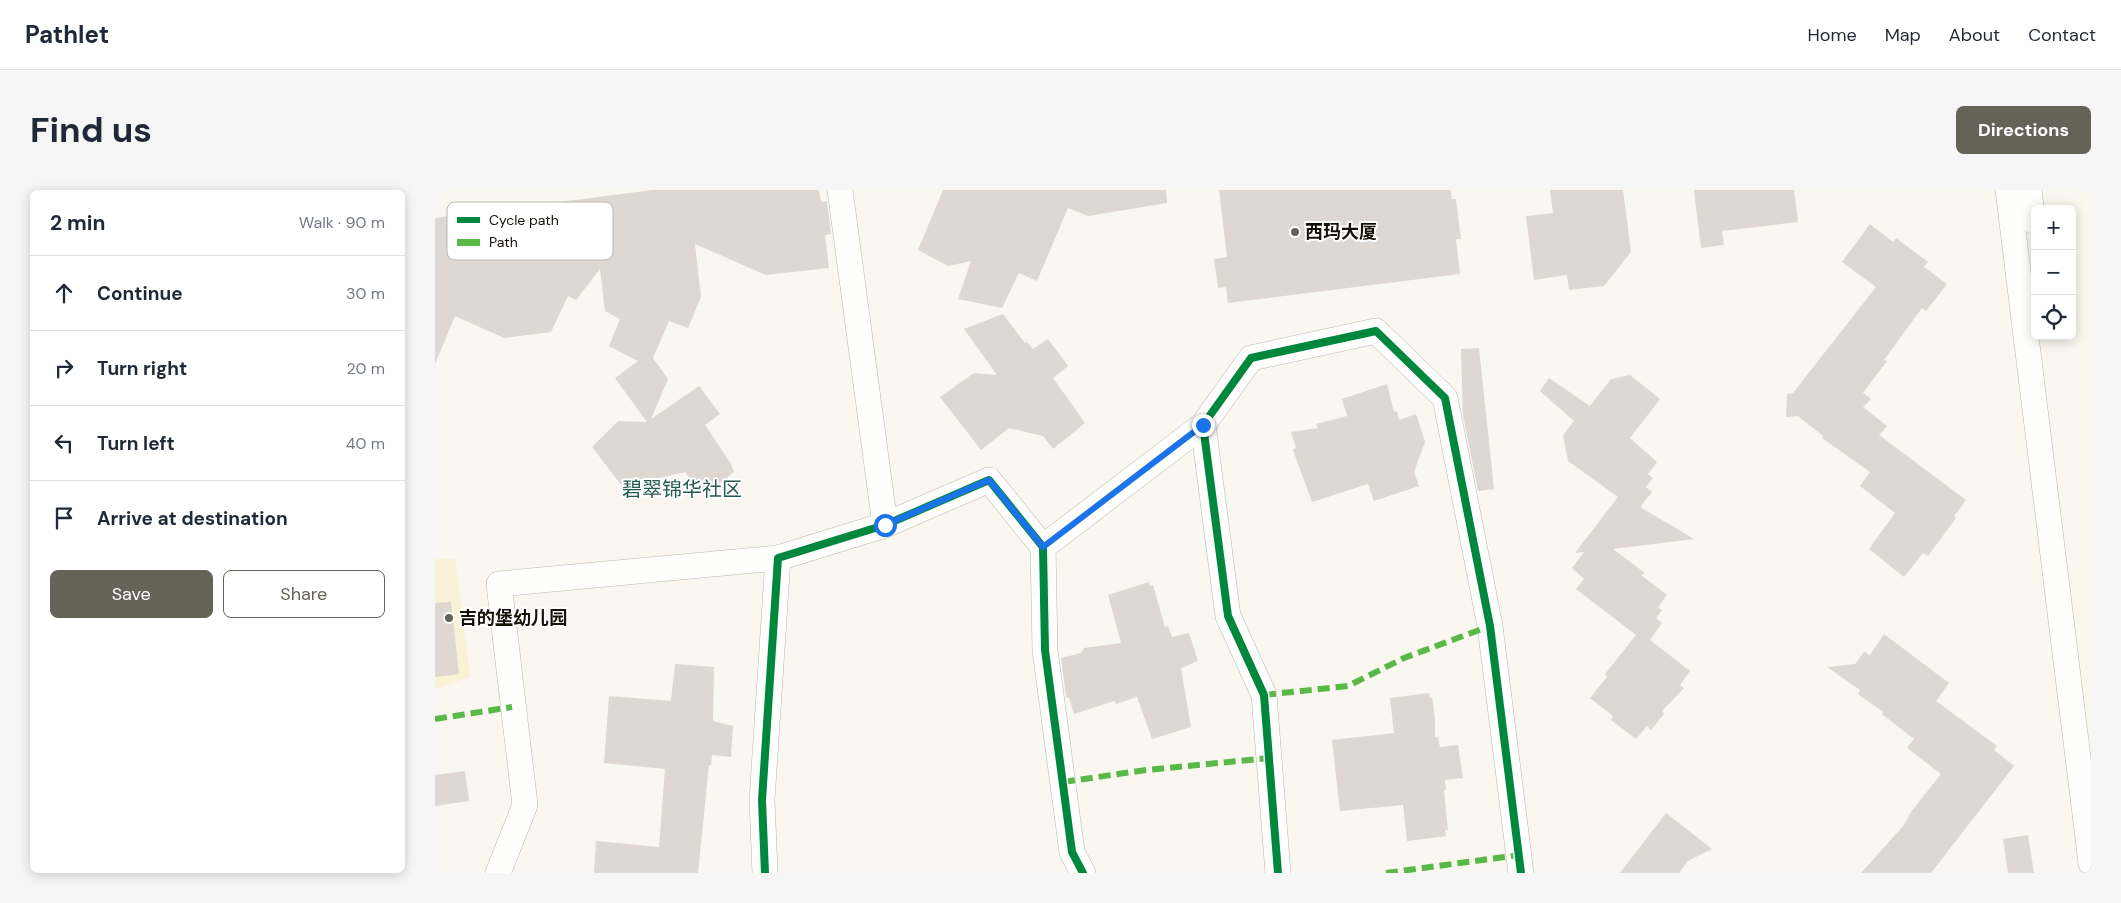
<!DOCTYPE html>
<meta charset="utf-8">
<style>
:root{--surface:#fff;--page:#f6f6f7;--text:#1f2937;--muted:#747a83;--line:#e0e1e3;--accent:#656257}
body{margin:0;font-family:"DM Sans","Noto Sans SC",sans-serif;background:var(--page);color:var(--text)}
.controls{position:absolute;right:15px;top:15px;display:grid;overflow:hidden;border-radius:8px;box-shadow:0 2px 12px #0003}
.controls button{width:45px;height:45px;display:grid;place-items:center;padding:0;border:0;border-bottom:1px solid var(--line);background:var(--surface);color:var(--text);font:25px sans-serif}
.stop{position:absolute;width:15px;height:15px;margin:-11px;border:4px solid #1a73e8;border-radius:50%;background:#fff}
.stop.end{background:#1a73e8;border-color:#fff;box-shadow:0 1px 5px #0008}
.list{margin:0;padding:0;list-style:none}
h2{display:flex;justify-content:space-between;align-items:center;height:65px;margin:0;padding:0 20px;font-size:21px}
h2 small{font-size:16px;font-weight:400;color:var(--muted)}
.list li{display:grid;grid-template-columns:32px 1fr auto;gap:15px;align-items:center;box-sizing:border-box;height:75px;padding:0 20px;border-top:1px solid var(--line)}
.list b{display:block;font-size:19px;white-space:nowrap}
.list em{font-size:16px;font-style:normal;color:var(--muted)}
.actions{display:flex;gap:10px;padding:15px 20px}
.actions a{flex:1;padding:11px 0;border:1px solid var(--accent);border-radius:8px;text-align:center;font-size:18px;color:var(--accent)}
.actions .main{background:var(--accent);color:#fff}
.icon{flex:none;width:28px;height:28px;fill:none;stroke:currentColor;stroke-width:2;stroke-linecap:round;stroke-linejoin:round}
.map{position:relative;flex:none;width:1656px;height:683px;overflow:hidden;border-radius:8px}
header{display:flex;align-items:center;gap:30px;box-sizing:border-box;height:70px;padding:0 25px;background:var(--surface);border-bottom:1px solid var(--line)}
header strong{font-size:24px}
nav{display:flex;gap:28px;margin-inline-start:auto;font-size:18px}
.intro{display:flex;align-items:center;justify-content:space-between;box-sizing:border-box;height:120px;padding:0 30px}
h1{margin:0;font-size:35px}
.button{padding:12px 22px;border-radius:8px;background:var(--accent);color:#fff;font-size:18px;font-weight:700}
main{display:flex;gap:30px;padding:0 30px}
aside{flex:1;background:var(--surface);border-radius:8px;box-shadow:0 2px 12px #0003}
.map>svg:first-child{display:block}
.built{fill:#faf2d7}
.building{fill:#dfd7d1}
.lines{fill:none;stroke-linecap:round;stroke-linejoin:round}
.minor-casing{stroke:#bab7ae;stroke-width:26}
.minor{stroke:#fefefd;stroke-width:25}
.quiet{stroke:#58b947;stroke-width:6;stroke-dasharray:12 6;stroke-linecap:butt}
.cycleway-casing{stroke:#fff;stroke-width:11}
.cycleway{stroke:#00873e;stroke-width:8}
.route{stroke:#1a73e8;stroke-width:6}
.poi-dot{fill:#656257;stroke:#fff;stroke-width:2}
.labels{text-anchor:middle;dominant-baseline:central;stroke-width:4;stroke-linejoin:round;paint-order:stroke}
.poi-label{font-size:18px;font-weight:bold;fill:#151105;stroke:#fff;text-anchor:start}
.quarter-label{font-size:20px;fill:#245b52;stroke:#fff}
.key{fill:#fff;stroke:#b9b8b4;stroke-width:1}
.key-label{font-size:14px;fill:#151105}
</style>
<header>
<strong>Pathlet</strong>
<nav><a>Home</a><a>Map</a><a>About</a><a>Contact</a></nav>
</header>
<div class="intro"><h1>Find us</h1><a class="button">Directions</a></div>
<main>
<aside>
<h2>2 min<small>Walk · 90 m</small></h2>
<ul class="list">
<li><svg class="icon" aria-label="ahead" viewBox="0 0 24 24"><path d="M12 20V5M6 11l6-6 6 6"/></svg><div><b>Continue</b></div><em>30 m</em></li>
<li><svg class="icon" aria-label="right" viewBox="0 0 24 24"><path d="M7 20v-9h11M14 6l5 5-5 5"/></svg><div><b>Turn right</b></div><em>20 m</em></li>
<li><svg class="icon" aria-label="left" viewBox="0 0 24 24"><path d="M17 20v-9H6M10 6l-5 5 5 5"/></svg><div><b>Turn left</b></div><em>40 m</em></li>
<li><svg class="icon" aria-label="arrive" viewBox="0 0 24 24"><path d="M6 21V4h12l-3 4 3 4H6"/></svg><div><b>Arrive at destination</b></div></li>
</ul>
<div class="actions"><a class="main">Save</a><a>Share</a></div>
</aside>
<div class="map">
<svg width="1656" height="683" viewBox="0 0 1656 683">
<rect width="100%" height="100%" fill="#f9f7ef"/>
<path class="built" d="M 0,369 L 20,369 L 35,487 L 0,499 Z"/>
<path class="building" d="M 218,0 L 384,0 L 386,12 L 392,11 L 396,44 L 390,45 L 394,78 L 331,85 L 260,54 L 266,107 L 253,138 L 234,131 L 218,168 L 233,189 L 216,229 L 264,196 L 285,224 L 270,235 L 295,272 L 299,282 L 283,295 L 265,302 L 250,282 L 225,288 L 197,309 L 157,257 L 183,231 L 212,232 L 180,188 L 203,171 L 174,156 L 185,129 L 170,121 L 165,79 L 141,110 L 133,106 L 116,142 L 69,148 L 20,126 L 0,174 L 0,28 Z
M 508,0 L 731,0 L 732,13 L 653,26 L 633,18 L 602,91 L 584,83 L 567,118 L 523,109 L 536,71 L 513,76 L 483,60 Z
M 784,0 L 1016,0 L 1017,9 L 1021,9 L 1026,49 L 1021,49 L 1025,84 L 793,113 L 791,97 L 783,98 L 779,69 L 792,67 Z
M 1115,0 L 1188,0 L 1196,62 L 1169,96 L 1134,100 L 1132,85 L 1099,90 L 1091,26 L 1118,23 Z
M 1259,0 L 1359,0 L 1363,32 L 1287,41 L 1289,55 L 1266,58 Z
M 1435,34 L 1458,52 L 1461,48 L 1493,72 L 1489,77 L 1512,94 L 1491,121 L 1487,118 L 1449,170 L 1452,171 L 1428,203 L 1436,209 L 1428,217 L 1452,236 L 1444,245 L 1531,310 L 1519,326 L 1521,328 L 1493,366 L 1488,363 L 1469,387 L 1434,359 L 1460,323 L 1425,296 L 1435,282 L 1387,248 L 1388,246 L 1363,226 L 1351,227 L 1352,204 L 1358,203 L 1441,97 L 1407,72 Z
M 568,124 L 590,153 L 592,152 L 598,159 L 613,149 L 633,176 L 618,188 L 650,233 L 618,259 L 608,246 L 574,238 L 546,260 L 505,207 L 539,183 L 562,185 L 529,139 Z
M 1044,158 L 1059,299 L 1043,301 L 1028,225 L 1026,159 Z
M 1195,185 L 1225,209 L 1195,248 L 1222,272 L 1213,284 L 1218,288 L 1211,297 L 1217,302 L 1205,317 L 1259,349 L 1178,359 L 1210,383 L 1206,385 L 1232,405 L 1223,417 L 1227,420 L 1221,428 L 1227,433 L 1215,450 L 1255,481 L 1245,495 L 1249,498 L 1227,521 L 1229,524 L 1216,540 L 1212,536 L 1201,549 L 1176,530 L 1178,526 L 1155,508 L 1172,487 L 1170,484 L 1201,445 L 1141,399 L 1149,389 L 1137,378 L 1149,362 L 1140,363 L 1183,307 L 1133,271 L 1128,245 L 1139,231 L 1105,201 L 1114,188 L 1155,216 L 1176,189 Z
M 952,194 L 959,222 L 962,221 L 964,230 L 981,224 L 990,252 L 979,282 L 984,296 L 939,311 L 933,294 L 877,312 L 858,260 L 861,258 L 856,242 L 883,238 L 881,234 L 912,226 L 907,209 Z
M 714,392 L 715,396 L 718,395 L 730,437 L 733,436 L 737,447 L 754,443 L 763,471 L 746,478 L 756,537 L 717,549 L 702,507 L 681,514 L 679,511 L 639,524 L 634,508 L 631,507 L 626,468 L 646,463 L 649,458 L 686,453 L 673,405 Z
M 16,412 L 24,484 L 0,487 L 0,413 Z
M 1449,444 L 1514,493 L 1501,511 L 1562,556 L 1559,560 L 1579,576 L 1496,683 L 1426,683 L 1469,635 L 1476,622 L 1506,584 L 1472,558 L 1479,549 L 1447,524 L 1448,522 L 1423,504 L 1425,500 L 1392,477 L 1420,474 L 1429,462 L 1435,465 Z
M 240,474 L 279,477 L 278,531 L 298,536 L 296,567 L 277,565 L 276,575 L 274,575 L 263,683 L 159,683 L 161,651 L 224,657 L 230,579 L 169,573 L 174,506 L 236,511 Z
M 994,503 L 995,508 L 997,507 L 1000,528 L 1000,547 L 1003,547 L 1005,557 L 1023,555 L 1028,588 L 1010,590 L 1011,600 L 1009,600 L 1013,640 L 1010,640 L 1011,646 L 972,651 L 968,615 L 905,621 L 897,550 L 959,543 L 955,508 Z
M 30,581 L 34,611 L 0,616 L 0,585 Z
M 1231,623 L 1277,659 L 1253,671 L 1244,683 L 1185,683 Z
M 1593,645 L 1599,683 L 1573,683 L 1568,649 Z"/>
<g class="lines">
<g class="minor-casing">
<path id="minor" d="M 405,0 L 450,335
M 1573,0 L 1656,673
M 1594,0 L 1598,31
M 608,357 L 768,235
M 63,683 L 90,615 L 64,394 L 343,368
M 330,683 L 327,610 L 343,368 L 450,335 L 554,290 L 608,357 L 610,460 L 637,662 L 648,683
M 843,683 L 829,505 L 793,426 L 768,235 L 816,168 L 941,141 L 1010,208 L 1055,436 L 1086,683"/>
</g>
<use href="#minor" class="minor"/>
<path class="quiet" d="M 829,505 L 913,496 L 969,468 L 1055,436
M 0,529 L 77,517
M 628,592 L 711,580 L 834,568
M 951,683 L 1084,665"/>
<g class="cycleway-casing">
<path id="cycleway" d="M 330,683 L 327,610 L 343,368 L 450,335 L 554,290 L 608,357 L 610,460 L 637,662 L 648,683
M 843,683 L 829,505 L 793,426 L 768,235 L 816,168 L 941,141 L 1010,208 L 1055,436 L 1086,683"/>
</g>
<use href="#cycleway" class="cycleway"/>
</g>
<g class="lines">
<path class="route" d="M 450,335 L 554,290 L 608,357 L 768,235"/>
</g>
<g class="poi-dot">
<circle cx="860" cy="42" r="5"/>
<circle cx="14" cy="428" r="5"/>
</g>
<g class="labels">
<g class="poi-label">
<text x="870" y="42">西玛大厦</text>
<text x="24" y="428">吉的堡幼儿园</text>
</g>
<g class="quarter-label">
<text x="247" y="299">碧翠锦华社区</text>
</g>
</g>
<rect x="12" y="12" width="166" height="58" rx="8" class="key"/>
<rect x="22" y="27" width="23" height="6" fill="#00873e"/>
<rect x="22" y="49" width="23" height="7" fill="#58b947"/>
<g class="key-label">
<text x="54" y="35">Cycle path</text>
<text x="54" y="57">Path</text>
</g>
</svg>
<div class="controls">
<button>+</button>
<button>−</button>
<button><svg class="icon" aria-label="locate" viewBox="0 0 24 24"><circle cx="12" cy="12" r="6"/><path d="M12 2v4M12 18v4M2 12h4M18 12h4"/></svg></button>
</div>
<div class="stop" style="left:450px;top:335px"></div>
<div class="stop end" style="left:768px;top:235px"></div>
</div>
</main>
